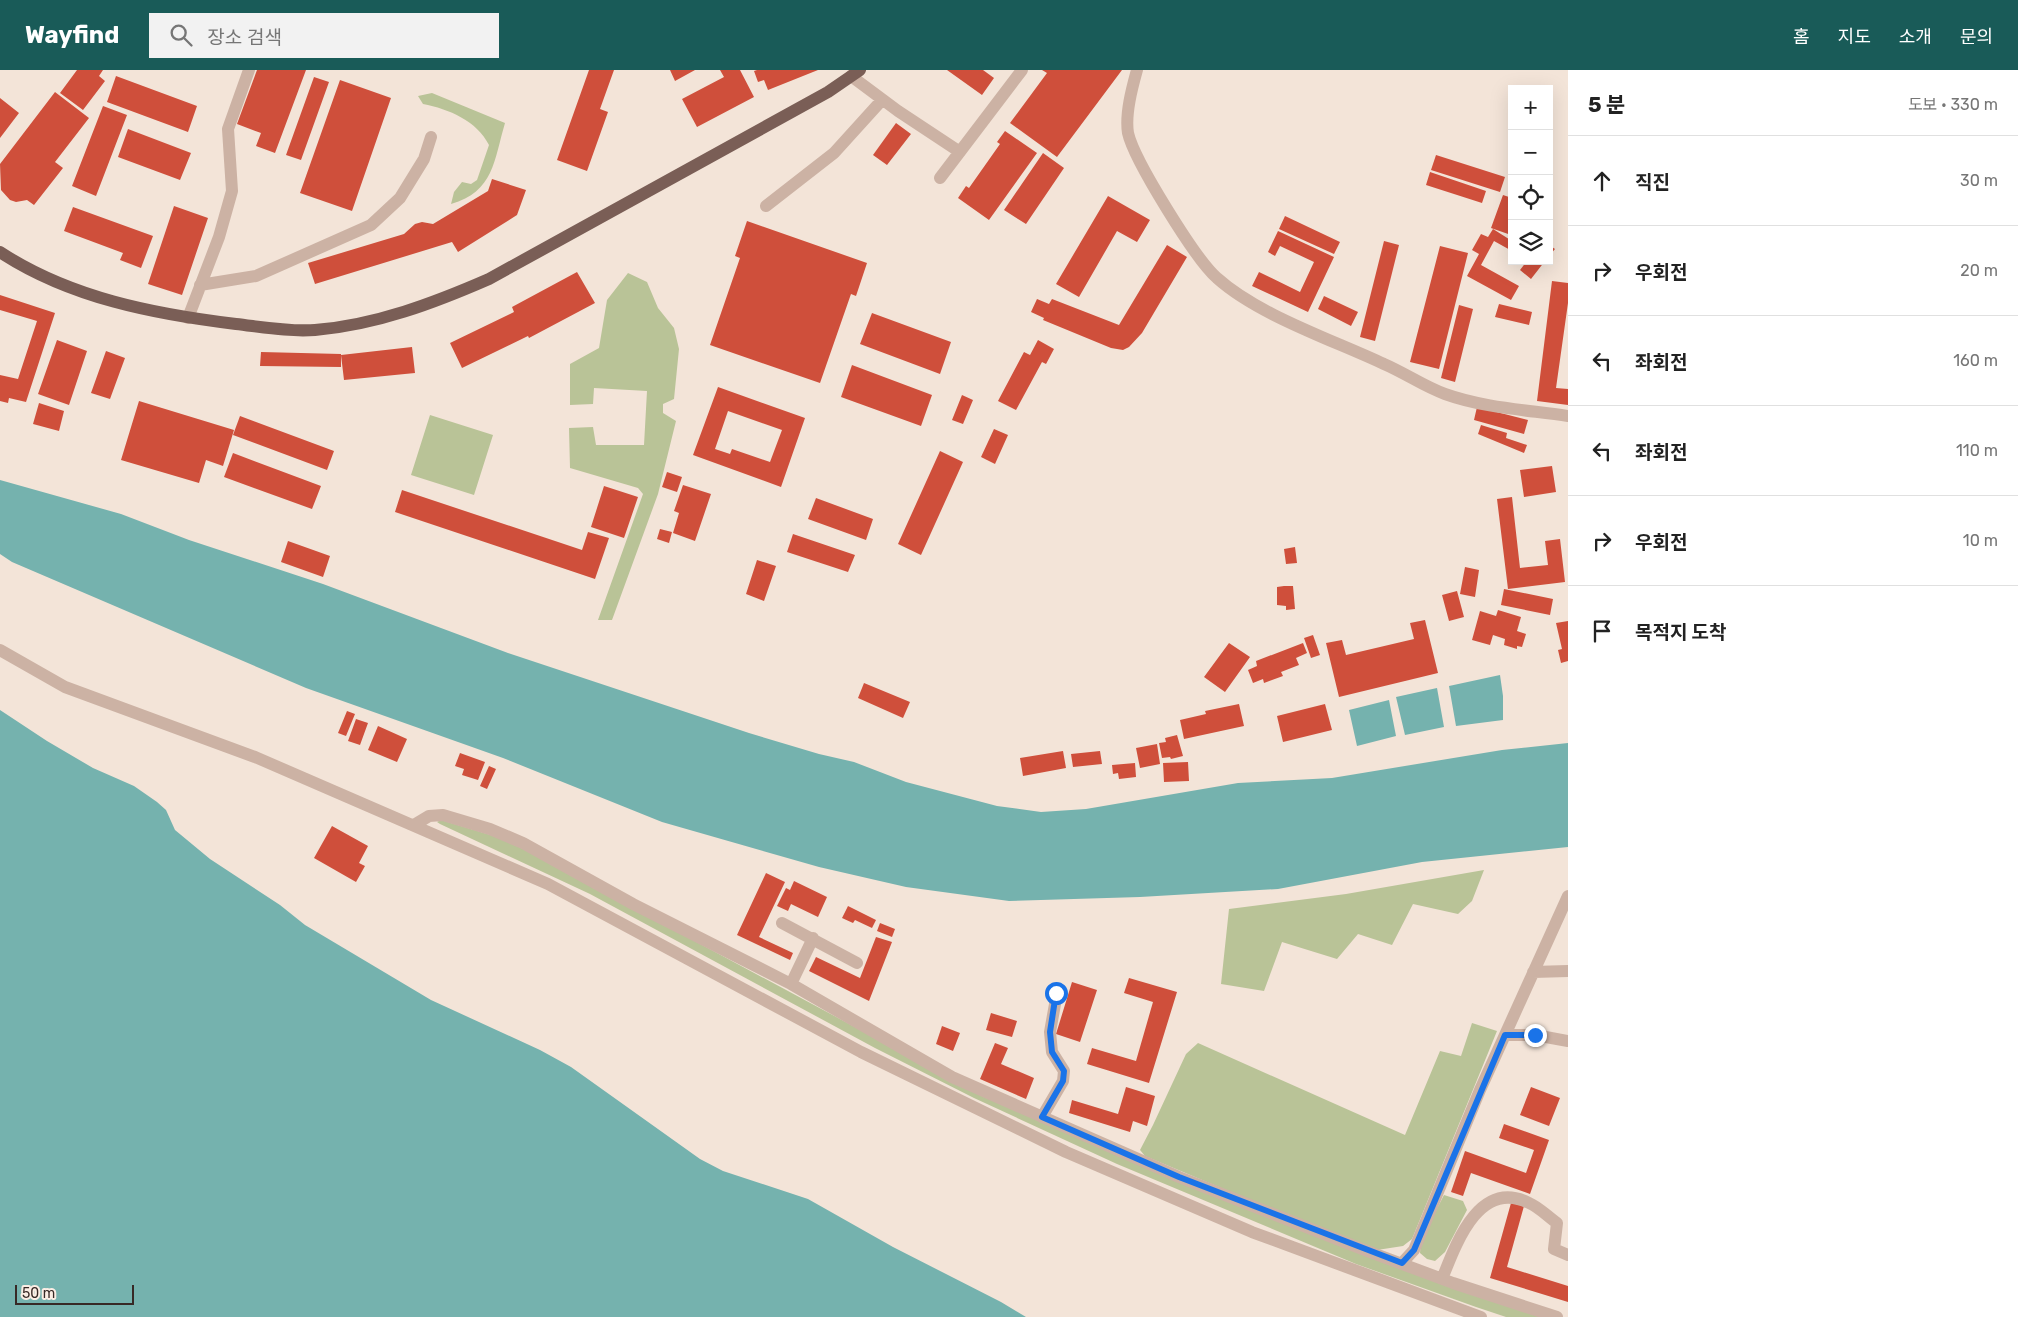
<!DOCTYPE html>
<html lang="ko">
<meta charset="utf-8">
<style>
:root{--surface:#fff;--page:#f2f2f2;--text:#222;--muted:#767676;--line:#e0e0e0;--accent:#195b58}
body{margin:0;font-family:Rubik,"Noto Sans KR",sans-serif;background:var(--page);color:var(--text)}
.controls{position:absolute;right:15px;top:15px;display:grid;overflow:hidden;border-radius:0px;box-shadow:0 5px 20px #0002}
.controls button{width:45px;height:45px;display:grid;place-items:center;padding:0;border:0;border-bottom:1px solid var(--line);background:var(--surface);color:var(--text);font:25px sans-serif}
.scale{position:absolute;left:15px;bottom:12px;width:119px;box-sizing:border-box;padding-left:5px;border:2px solid #372926;border-top:0;font-size:14px;line-height:18px;white-space:nowrap;color:#372926;-webkit-text-stroke:4px #fbeee5;paint-order:stroke}
.stop{position:absolute;width:15px;height:15px;margin:-11px;border:4px solid #1a73e8;border-radius:50%;background:#fff}
.stop.end{background:#1a73e8;border-color:#fff;box-shadow:0 1px 5px #0008}
.list{margin:0;padding:0;list-style:none}
h2{display:flex;justify-content:space-between;align-items:center;height:65px;margin:0;padding:0 20px;font-size:21px}
h2 small{font-size:16px;font-weight:400;color:var(--muted)}
.list li{display:grid;grid-template-columns:32px 1fr auto;gap:15px;align-items:center;box-sizing:border-box;height:90px;padding:0 20px;border-top:1px solid var(--line)}
.list b{display:block;font-size:19px;white-space:nowrap}
.list em{font-size:16px;font-style:normal;color:var(--muted)}
.icon{flex:none;width:28px;height:28px;fill:none;stroke:currentColor;stroke-width:2;stroke-linecap:round;stroke-linejoin:round}
.map{position:relative;flex:none;width:1568px;height:1247px;overflow:hidden}
header{display:flex;align-items:center;gap:30px;box-sizing:border-box;height:70px;padding:0 25px;background:var(--accent);color:#fff}
header strong{font-size:24px}
nav{display:flex;gap:28px;margin-inline-start:auto;font-size:18px}
.search{width:350px;height:45px;background:var(--page);display:flex;align-items:center;gap:12px;box-sizing:border-box;padding:0 18px;border-radius:0px;color:var(--muted);font-size:19px}
main{display:flex}
aside{flex:1;background:var(--surface)}
.map>svg:first-child{display:block}
.green{fill:#b9c397}
.water{fill:#75b2ae}
.building{fill:#cf4f3b;fill-rule:evenodd}
.lines{fill:none;stroke-linecap:round;stroke-linejoin:round}
.minor{stroke:#ccb2a4;stroke-width:12}
.major{stroke:#7a5e56;stroke-width:12}
.route{stroke:#1a73e8;stroke-width:6}
</style>
<header>
<strong>Wayfind</strong>
<div class="search"><svg class="icon" aria-label="search" viewBox="0 0 24 24"><circle cx="10" cy="10" r="6"/><path d="M15 15l6 6"/></svg>장소 검색</div>
<nav><a>홈</a><a>지도</a><a>소개</a><a>문의</a></nav>
</header>
<main>
<div class="map">
<svg width="1568" height="1247" viewBox="0 0 1568 1247">
<rect width="100%" height="100%" fill="#f3e4d8"/>
<path class="green" d="M 432,23 L 505,53 C 494,90 494,122 451,134 L 454,122 L 462,112 L 471,114 L 477,110 L 489,75 C 477,51 449,39 423,34 L 418,26 Z
M 628,203 L 647,212 L 658,238 L 674,258 L 679,279 L 674,329 L 663,334 L 663,343 L 676,351 L 658,424 L 612,550 L 598,550 L 643,424 L 638,418 L 570,398 L 569,358 L 593,357 L 596,375 L 644,375 L 647,321 L 594,318 L 593,334 L 570,335 L 570,294 L 599,278 L 607,230 Z
M 430,345 L 493,365 L 474,425 L 411,405 Z
M 441,750 L 494,766 L 551,791 L 611,826 L 935,1000 L 1039,1050 L 1552,1247 L 1506,1247 L 1476,1237 L 1356,1194 L 1117,1094 L 974,1028 L 875,978 L 590,824 L 440,754 L 437,752 Z
M 1484,800 L 1472,831 L 1458,844 L 1413,834 L 1392,875 L 1358,864 L 1337,889 L 1282,872 L 1264,921 L 1221,914 L 1229,839 L 1346,824 Z
M 1472,953 L 1497,961 L 1412,1169 L 1403,1176 L 1377,1180 L 1341,1168 L 1145,1086 L 1140,1080 L 1153,1055 L 1186,984 L 1198,973 L 1405,1065 L 1440,981 L 1461,986 Z
M 1444,1125 L 1463,1131 L 1467,1140 L 1445,1182 L 1435,1191 L 1427,1189 L 1420,1183 L 1421,1170 Z"/>
<path class="water" d="M 0,410 L 121,444 L 189,470 L 323,514 L 508,583 L 749,663 L 819,684 L 854,692 L 906,712 L 997,736 L 1041,742 L 1086,739 L 1238,713 L 1332,708 L 1502,680 L 1568,673 L 1568,777 L 1422,792 L 1278,819 L 1140,827 L 1009,831 L 906,817 L 819,797 L 662,752 L 503,688 L 306,618 L 12,492 L 0,484 Z
M 1500,605 L 1503,626 L 1503,650 L 1456,656 L 1449,616 Z
M 1437,618 L 1444,657 L 1405,665 L 1396,627 Z
M 1389,630 L 1396,666 L 1357,676 L 1349,640 Z
M 0,640 L 47,671 L 93,698 L 134,716 L 157,732 L 166,740 L 175,760 L 210,789 L 280,835 L 305,855 L 431,930 L 540,980 L 571,997 L 700,1089 L 723,1101 L 808,1129 L 893,1177 L 1001,1232 L 1026,1247 L 0,1247 Z"/>
<path class="building" d="M 77,0 L 103,0 L 99,6 L 105,11 L 83,40 L 60,23 Z
M 257,0 L 306,0 L 275,83 L 256,76 L 261,63 L 237,54 Z
M 589,0 L 614,0 L 600,39 L 608,42 L 587,101 L 557,90 Z
M 670,0 L 695,0 L 675,11 Z
M 720,0 L 740,0 L 754,27 L 697,57 L 682,29 L 724,7 Z
M 757,0 L 818,0 L 768,20 L 764,10 L 758,12 L 754,1 Z
M 947,0 L 983,0 L 994,8 L 982,25 Z
M 1042,0 L 1122,0 L 1057,87 L 1010,53 L 1047,3 Z
M 116,6 L 197,36 L 188,62 L 107,32 Z
M 314,7 L 329,12 L 301,90 L 286,85 Z
M 340,10 L 391,28 L 352,141 L 300,123 Z
M 55,22 L 89,48 L 55,92 L 63,98 L 34,135 L 27,130 L 16,132 L 10,130 L 1,120 L 0,94 Z
M 0,28 L 19,43 L 0,68 Z
M 103,36 L 127,45 L 96,126 L 72,116 Z
M 896,53 L 911,64 L 887,95 L 873,85 Z
M 128,59 L 191,83 L 180,110 L 118,87 Z
M 1005,61 L 1037,83 L 989,150 L 958,128 L 966,116 L 969,118 L 1000,74 L 997,72 Z
M 1043,83 L 1064,98 L 1026,154 L 1004,140 Z
M 1436,85 L 1505,107 L 1500,122 L 1431,100 Z
M 1430,102 L 1486,121 L 1482,133 L 1426,115 Z
M 492,109 L 526,120 L 517,145 L 458,182 L 452,172 L 315,214 L 308,193 L 404,164 L 415,154 L 422,152 L 433,154 L 488,121 Z
M 1503,125 L 1512,128 L 1511,165 L 1491,158 Z
M 1108,126 L 1150,150 L 1137,172 L 1117,161 L 1079,227 L 1056,214 Z
M 174,136 L 208,148 L 182,225 L 148,214 Z
M 73,137 L 153,166 L 141,198 L 120,190 L 123,183 L 64,161 Z
M 1285,146 L 1340,172 L 1334,184 L 1279,159 Z
M 747,151 L 867,193 L 856,226 L 851,224 L 820,313 L 710,275 L 740,188 L 735,186 Z
M 1493,159 L 1512,171 L 1512,181 L 1494,171 L 1481,195 L 1519,216 L 1511,230 L 1467,206 L 1479,184 L 1472,180 L 1481,164 L 1488,167 Z
M 1278,161 L 1334,187 L 1308,242 L 1252,216 L 1259,202 L 1300,222 L 1314,192 L 1280,176 L 1275,186 L 1268,182 Z
M 1384,171 L 1399,175 L 1375,271 L 1360,267 Z
M 1167,175 L 1187,187 L 1142,263 L 1129,277 L 1123,280 L 1111,278 L 1043,250 L 1044,248 L 1031,242 L 1037,229 L 1049,234 L 1052,229 L 1119,255 Z
M 1549,175 L 1555,179 L 1549,186 Z
M 1440,176 L 1468,183 L 1439,299 L 1410,292 Z
M 1527,191 L 1545,191 L 1531,209 L 1520,200 Z
M 577,202 L 595,233 L 529,268 L 528,266 L 462,298 L 450,273 L 514,242 L 512,237 Z
M 1552,211 L 1568,213 L 1568,233 L 1556,318 L 1568,319 L 1568,335 L 1537,331 Z
M 0,225 L 55,243 L 26,332 L 9,328 L 8,333 L 0,331 L 0,305 L 18,309 L 37,251 L 0,240 Z
M 1324,226 L 1358,242 L 1351,256 L 1318,239 Z
M 1499,234 L 1532,242 L 1529,255 L 1495,247 Z
M 1459,235 L 1473,239 L 1455,312 L 1441,308 Z
M 872,243 L 951,272 L 940,304 L 860,274 Z
M 57,270 L 87,281 L 69,335 L 38,324 Z
M 1038,270 L 1054,279 L 1046,294 L 1042,292 L 1016,340 L 998,331 L 1024,282 L 1030,285 Z
M 412,277 L 415,303 L 344,310 L 341,285 Z
M 106,281 L 125,288 L 110,329 L 91,323 Z
M 261,282 L 341,284 L 341,297 L 260,296 Z
M 852,295 L 932,325 L 921,356 L 841,327 Z
M 718,317 L 805,348 L 781,417 L 693,385 ZM 728,341 L 782,360 L 770,392 L 732,379 L 730,384 L 715,379 Z
M 962,325 L 973,330 L 963,354 L 952,350 Z
M 139,331 L 234,360 L 223,396 L 206,390 L 199,413 L 121,390 L 128,367 L 173,380 L 128,367 Z
M 39,333 L 64,341 L 59,361 L 33,354 Z
M 1477,337 L 1528,350 L 1524,364 L 1474,350 Z
M 240,346 L 334,381 L 327,400 L 233,365 Z
M 1481,355 L 1507,363 L 1506,368 L 1527,375 L 1524,383 L 1478,364 Z
M 994,359 L 1008,365 L 995,394 L 981,387 Z
M 940,381 L 963,392 L 921,485 L 898,474 Z
M 233,383 L 321,416 L 312,439 L 224,407 Z
M 1552,396 L 1556,422 L 1524,427 L 1520,400 Z
M 667,402 L 682,407 L 677,422 L 662,417 Z
M 683,415 L 711,424 L 695,471 L 673,463 L 679,443 L 674,441 Z
M 604,416 L 638,427 L 624,468 L 591,457 Z
M 402,420 L 582,480 L 588,462 L 609,468 L 595,509 L 395,442 Z
M 1512,427 L 1520,498 L 1548,495 L 1545,471 L 1560,469 L 1565,512 L 1508,519 L 1497,429 Z
M 816,428 L 873,449 L 866,470 L 808,449 Z
M 660,459 L 672,462 L 669,473 L 657,469 Z
M 793,464 L 855,485 L 848,502 L 787,482 Z
M 288,471 L 330,486 L 323,507 L 281,492 Z
M 1295,477 L 1297,493 L 1286,494 L 1284,479 Z
M 757,490 L 776,496 L 764,531 L 746,524 Z
M 1465,497 L 1479,500 L 1475,527 L 1460,524 Z
M 1284,516 L 1293,516 L 1295,539 L 1286,540 L 1286,536 L 1277,535 L 1277,517 Z
M 1504,519 L 1553,529 L 1550,545 L 1501,535 Z
M 1457,521 L 1464,547 L 1449,551 L 1442,525 Z
M 1498,540 L 1521,547 L 1517,561 L 1526,564 L 1522,577 L 1517,576 L 1517,579 L 1504,575 L 1505,569 L 1493,565 L 1490,575 L 1472,570 L 1480,541 L 1496,546 Z
M 1425,550 L 1438,603 L 1339,627 L 1326,573 L 1342,570 L 1346,585 L 1414,569 L 1410,553 Z
M 1568,551 L 1568,591 L 1561,593 L 1558,580 L 1562,579 L 1556,553 Z
M 1313,565 L 1320,585 L 1311,588 L 1304,568 Z
M 1229,573 L 1250,587 L 1225,622 L 1204,607 Z
M 1303,573 L 1307,583 L 1296,588 L 1299,595 L 1281,602 L 1283,606 L 1264,613 L 1263,609 L 1253,613 L 1248,600 L 1257,596 L 1256,591 Z
M 864,613 L 910,632 L 903,648 L 858,628 Z
M 1239,634 L 1244,656 L 1184,669 L 1180,650 L 1206,644 L 1205,641 Z
M 1325,634 L 1332,660 L 1283,672 L 1277,646 Z
M 347,641 L 355,644 L 346,666 L 338,663 Z
M 356,649 L 368,653 L 360,675 L 348,671 Z
M 378,656 L 407,669 L 397,692 L 368,680 Z
M 1177,665 L 1183,686 L 1171,689 L 1170,687 L 1162,688 L 1159,673 L 1166,672 L 1165,668 Z
M 1157,674 L 1160,694 L 1140,698 L 1136,678 Z
M 1063,681 L 1066,698 L 1023,706 L 1020,688 Z
M 1100,681 L 1102,694 L 1073,697 L 1071,684 Z
M 460,683 L 485,692 L 478,710 L 462,705 L 464,699 L 455,696 Z
M 1188,692 L 1189,711 L 1164,712 L 1163,693 Z
M 1135,693 L 1136,707 L 1119,709 L 1118,703 L 1113,704 L 1112,695 Z
M 489,696 L 496,699 L 487,719 L 480,716 Z
M 332,756 L 368,776 L 359,793 L 365,796 L 356,812 L 314,788 Z
M 766,803 L 785,812 L 759,867 L 793,883 L 790,890 L 737,865 Z
M 794,811 L 827,827 L 818,847 L 791,834 L 788,841 L 777,836 L 786,818 L 790,820 Z
M 848,836 L 876,850 L 872,858 L 855,850 L 853,853 L 842,848 Z
M 880,853 L 895,859 L 892,867 L 877,861 Z
M 876,867 L 892,872 L 869,931 L 809,901 L 816,887 L 860,908 Z
M 1129,908 L 1177,922 L 1149,1013 L 1087,994 L 1092,978 L 1136,991 L 1153,932 L 1124,923 Z
M 1072,912 L 1097,920 L 1080,972 L 1056,964 Z
M 991,943 L 1017,951 L 1012,967 L 986,960 Z
M 942,956 L 960,963 L 953,981 L 936,974 Z
M 995,973 L 1008,978 L 1001,994 L 1034,1008 L 1026,1029 L 980,1009 Z
M 1126,1017 L 1155,1026 L 1147,1056 L 1133,1051 L 1130,1062 L 1069,1043 L 1072,1030 L 1118,1044 Z
M 1531,1017 L 1560,1028 L 1549,1056 L 1520,1045 Z
M 1504,1054 L 1549,1070 L 1530,1124 L 1471,1103 L 1463,1126 L 1451,1122 L 1465,1081 L 1526,1103 L 1534,1080 L 1499,1068 Z
M 1511,1133 L 1524,1136 L 1507,1197 L 1568,1216 L 1568,1232 L 1490,1208 Z"/>
<g class="lines">
<path class="minor" d="M 1137,0 C 1132,18 1125,44 1128,63 C 1134,90 1196,190 1217,208 C 1258,245 1333,270 1384,294 C 1405,303 1425,317 1445,324 C 1484,338 1528,340 1568,346
M 851,6 L 898,41 L 960,82
M 940,108 L 1022,0
M 766,136 L 834,83 L 882,30
M 200,215 L 256,206 L 371,155 L 400,128 L 424,89 L 431,67
M 188,248 L 219,167 L 232,121 L 228,59 L 249,0
M 0,580 L 65,617 L 255,687 L 548,814 L 861,982 L 1066,1082 L 1252,1162 L 1481,1247
M 414,755 L 429,746 L 443,745 L 490,759 L 523,773 L 633,834 L 791,914 L 952,1007 L 1179,1107 L 1362,1179 L 1453,1213 L 1557,1247
M 782,853 L 857,893
M 1533,902 L 1568,901
M 791,914 L 813,868
M 1505,965 L 1535,965 L 1568,971
M 1042,1047 L 1063,1011 L 1064,1001 L 1052,982 L 1050,962 L 1057,923
M 1402,1193 L 1414,1180 L 1480,1020 L 1568,826
M 1442,1209 C 1456,1174 1479,1108 1529,1133 C 1539,1137 1548,1147 1557,1153 L 1554,1179 L 1568,1185"/>
<path class="major" d="M 0,182 C 70,228 154,244 236,254 C 262,257 290,262 315,260 C 376,255 434,233 489,209 L 828,22 L 860,0"/>
</g>
<g class="lines">
<path class="route" d="M 1056,923 L 1050,962 L 1052,982 L 1064,1001 L 1063,1011 L 1042,1047 L 1179,1107 L 1402,1193 L 1414,1180 L 1505,965 L 1535,965"/>
</g>
</svg>
<div class="controls">
<button>+</button>
<button>−</button>
<button><svg class="icon" aria-label="locate" viewBox="0 0 24 24"><circle cx="12" cy="12" r="6"/><path d="M12 2v4M12 18v4M2 12h4M18 12h4"/></svg></button>
<button><svg class="icon" aria-label="layers" viewBox="0 0 24 24"><path d="M12 4l9 5-9 5-9-5zM3 14l9 5 9-5"/></svg></button>
</div>
<div class="scale">50 m</div>
<div class="stop" style="left:1056px;top:923px"></div>
<div class="stop end" style="left:1535px;top:965px"></div>
</div>
<aside>
<h2>5 분<small>도보 · 330 m</small></h2>
<ul class="list">
<li><svg class="icon" aria-label="ahead" viewBox="0 0 24 24"><path d="M12 20V5M6 11l6-6 6 6"/></svg><div><b>직진</b></div><em>30 m</em></li>
<li><svg class="icon" aria-label="right" viewBox="0 0 24 24"><path d="M7 20v-9h11M14 6l5 5-5 5"/></svg><div><b>우회전</b></div><em>20 m</em></li>
<li><svg class="icon" aria-label="left" viewBox="0 0 24 24"><path d="M17 20v-9H6M10 6l-5 5 5 5"/></svg><div><b>좌회전</b></div><em>160 m</em></li>
<li><svg class="icon" aria-label="left" viewBox="0 0 24 24"><path d="M17 20v-9H6M10 6l-5 5 5 5"/></svg><div><b>좌회전</b></div><em>110 m</em></li>
<li><svg class="icon" aria-label="right" viewBox="0 0 24 24"><path d="M7 20v-9h11M14 6l5 5-5 5"/></svg><div><b>우회전</b></div><em>10 m</em></li>
<li><svg class="icon" aria-label="arrive" viewBox="0 0 24 24"><path d="M6 21V4h12l-3 4 3 4H6"/></svg><div><b>목적지 도착</b></div></li>
</ul>
</aside>
</main>
